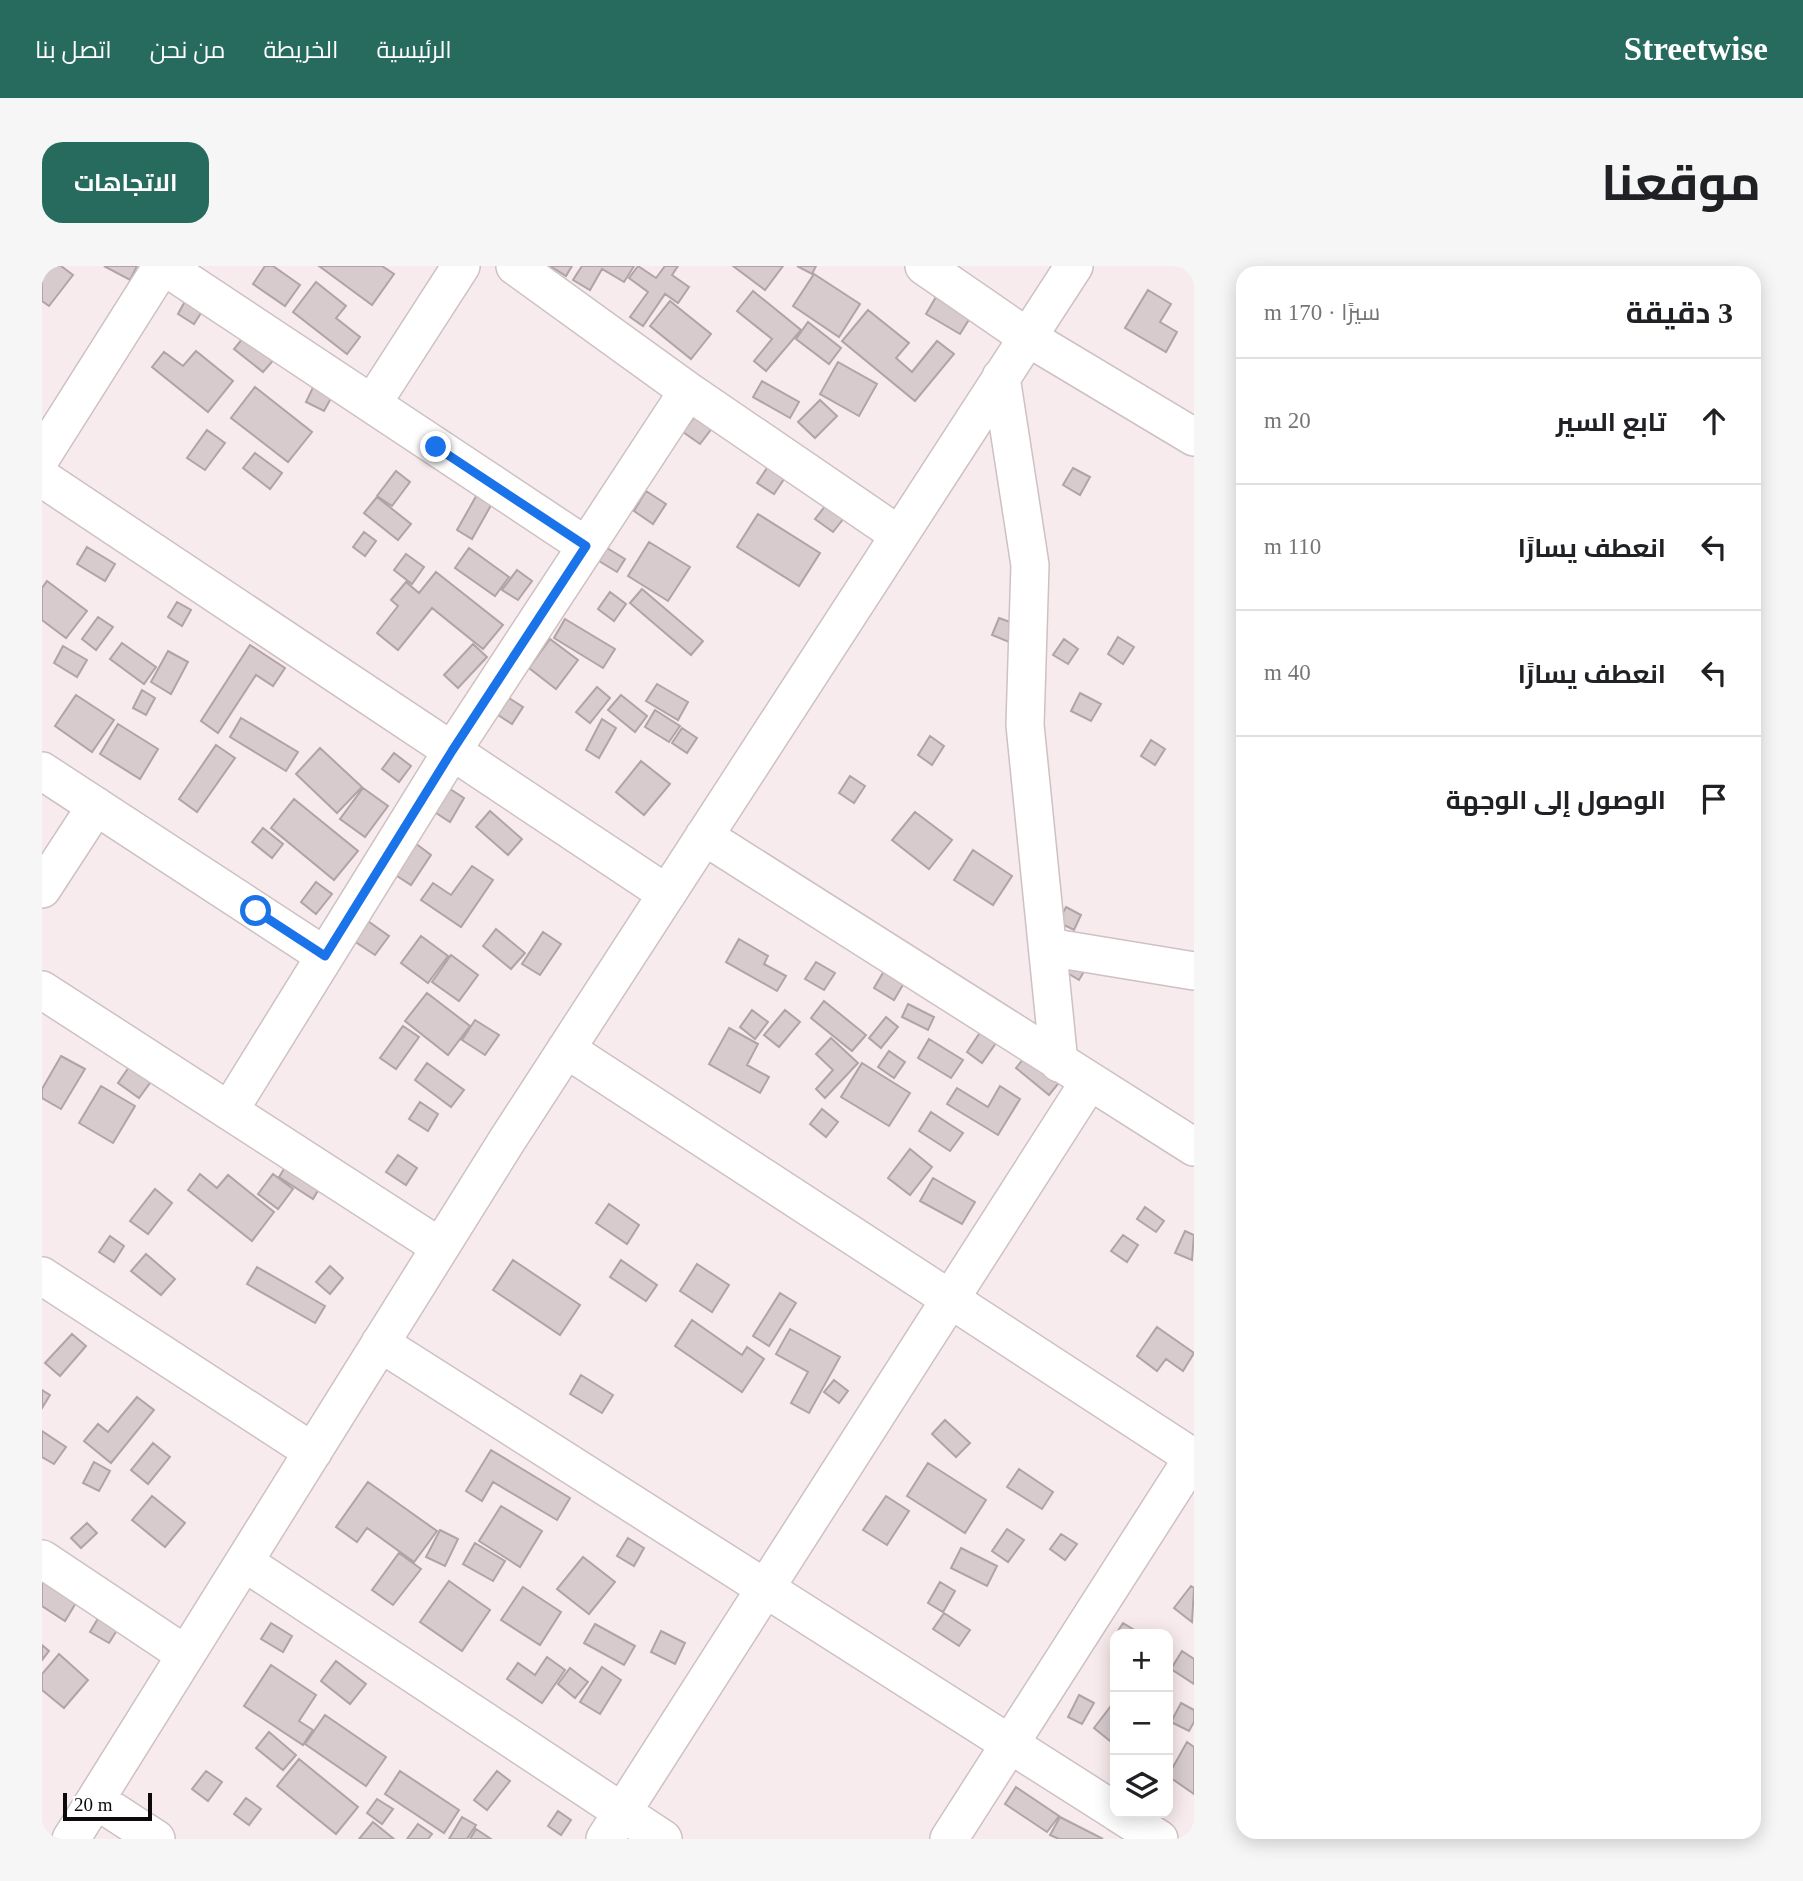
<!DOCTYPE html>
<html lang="ar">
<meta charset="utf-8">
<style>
:root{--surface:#fff;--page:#f6f6f6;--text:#202124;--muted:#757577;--line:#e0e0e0;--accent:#266b5e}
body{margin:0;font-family:"Times New Roman",Cairo,serif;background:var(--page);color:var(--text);direction:rtl}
.controls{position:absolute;right:21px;bottom:21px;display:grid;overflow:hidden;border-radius:14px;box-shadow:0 4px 18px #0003}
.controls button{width:63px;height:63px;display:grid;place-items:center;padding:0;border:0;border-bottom:2px solid var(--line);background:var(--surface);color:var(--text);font:35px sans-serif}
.scale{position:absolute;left:21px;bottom:18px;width:89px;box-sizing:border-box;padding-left:7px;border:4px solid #0e0a0b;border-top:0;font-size:19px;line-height:24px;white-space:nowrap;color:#0e0a0b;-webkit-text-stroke:5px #fff;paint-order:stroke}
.stop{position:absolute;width:21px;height:21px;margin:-16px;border:5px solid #1a73e8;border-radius:50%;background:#fff}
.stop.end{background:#1a73e8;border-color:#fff;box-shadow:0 2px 7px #0008}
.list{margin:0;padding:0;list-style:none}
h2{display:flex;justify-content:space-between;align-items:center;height:91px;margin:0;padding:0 28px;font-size:30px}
h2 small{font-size:23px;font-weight:400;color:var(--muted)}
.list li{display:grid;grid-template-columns:46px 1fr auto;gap:21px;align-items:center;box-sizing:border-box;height:126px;padding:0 28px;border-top:2px solid var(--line)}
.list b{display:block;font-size:26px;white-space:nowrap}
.list em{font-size:23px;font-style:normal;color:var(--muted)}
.icon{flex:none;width:38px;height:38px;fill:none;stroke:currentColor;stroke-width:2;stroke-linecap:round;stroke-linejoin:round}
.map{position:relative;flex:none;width:1152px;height:1573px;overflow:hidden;direction:ltr;border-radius:21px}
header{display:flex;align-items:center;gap:42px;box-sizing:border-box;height:98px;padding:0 35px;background:var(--accent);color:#fff}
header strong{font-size:33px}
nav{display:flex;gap:38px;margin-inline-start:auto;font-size:24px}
.intro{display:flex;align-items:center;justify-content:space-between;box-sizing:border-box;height:168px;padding:0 42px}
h1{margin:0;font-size:49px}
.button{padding:18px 32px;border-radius:21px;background:var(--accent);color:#fff;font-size:24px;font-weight:700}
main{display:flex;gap:42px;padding:0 42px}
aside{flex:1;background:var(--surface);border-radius:21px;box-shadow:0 4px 18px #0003}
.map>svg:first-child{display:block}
.building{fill:#d7cbcd;stroke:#b0a4a6;stroke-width:2}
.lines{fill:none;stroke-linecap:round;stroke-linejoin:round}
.minor-casing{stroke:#cec1c3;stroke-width:40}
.minor{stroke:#fff;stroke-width:37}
.route{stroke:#1a73e8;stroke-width:9}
</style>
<header>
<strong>Streetwise</strong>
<nav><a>الرئيسية</a><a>الخريطة</a><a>من نحن</a><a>اتصل بنا</a></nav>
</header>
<div class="intro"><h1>موقعنا</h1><a class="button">الاتجاهات</a></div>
<main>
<aside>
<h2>3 دقيقة<small>سيرًا · 170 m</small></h2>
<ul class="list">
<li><svg class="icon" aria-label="ahead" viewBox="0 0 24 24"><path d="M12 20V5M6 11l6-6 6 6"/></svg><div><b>تابع السير</b></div><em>20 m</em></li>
<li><svg class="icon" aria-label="left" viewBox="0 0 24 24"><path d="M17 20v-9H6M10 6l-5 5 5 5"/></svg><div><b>انعطف يسارًا</b></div><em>110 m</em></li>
<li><svg class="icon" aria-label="left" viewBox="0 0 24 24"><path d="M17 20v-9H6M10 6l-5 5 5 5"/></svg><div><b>انعطف يسارًا</b></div><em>40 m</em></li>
<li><svg class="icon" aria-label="arrive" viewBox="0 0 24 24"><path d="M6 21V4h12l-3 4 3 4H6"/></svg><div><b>الوصول إلى الوجهة</b></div></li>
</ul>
</aside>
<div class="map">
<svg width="1152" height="1573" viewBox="0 0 1152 1573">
<rect width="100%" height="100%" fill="#f8ebed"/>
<path class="building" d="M 0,0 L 19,0 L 31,9 L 7,40 L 0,35 Z
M 62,0 L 95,0 L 88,14 Z
M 223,0 L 231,0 L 258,19 L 243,40 L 211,18 Z
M 277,0 L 340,0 L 352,8 L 330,39 Z
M 508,0 L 530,0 L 524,10 Z
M 540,0 L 592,0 L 582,16 L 560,3 L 548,24 L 531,14 Z
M 596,0 L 614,12 L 623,0 L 636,0 L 630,9 L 647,21 L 636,37 L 623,28 L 601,60 L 588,51 L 606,26 L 587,12 Z
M 691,0 L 741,0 L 723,24 Z
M 755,0 L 774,0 L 770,8 Z
M 772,8 L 818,38 L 797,71 L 751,40 Z
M 274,16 L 304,40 L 294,52 L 318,71 L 305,88 L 251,46 Z
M 1106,24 L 1129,38 L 1118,56 L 1135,66 L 1124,86 L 1083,62 Z
M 711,25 L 759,64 L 724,105 L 712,95 L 730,73 L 695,45 Z
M 147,28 L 164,39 L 152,58 L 136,48 Z
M 894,31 L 928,52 L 918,68 L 884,48 Z
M 628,35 L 669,68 L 649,93 L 608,60 Z
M 826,44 L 867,77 L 854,92 L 870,106 L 895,75 L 912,88 L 873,135 L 800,75 Z
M 766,56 L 799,82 L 787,98 L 754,73 Z
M 205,67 L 234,91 L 221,106 L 192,83 Z
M 154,85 L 191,115 L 166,146 L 110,101 L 122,86 L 141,100 Z
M 796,96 L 835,118 L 817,150 L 778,128 Z
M 274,115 L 293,125 L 282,145 L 264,136 Z
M 720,115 L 757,136 L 748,152 L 711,131 Z
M 213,121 L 270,166 L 246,196 L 189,152 Z
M 778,134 L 795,150 L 773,172 L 756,156 Z
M 654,149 L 671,161 L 658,178 L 641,166 Z
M 165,164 L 183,177 L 163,204 L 145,192 Z
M 213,187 L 240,207 L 228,223 L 201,202 Z
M 727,199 L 744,210 L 732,228 L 715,217 Z
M 1031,202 L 1048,211 L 1038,229 L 1021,219 Z
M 354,205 L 368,216 L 350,240 L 335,230 Z
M 437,225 L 452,234 L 430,273 L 415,264 Z
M 604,225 L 624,238 L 611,258 L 592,245 Z
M 335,231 L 369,258 L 356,274 L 322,247 Z
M 784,239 L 802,252 L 791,266 L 773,253 Z
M 716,248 L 778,287 L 757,320 L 695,281 Z
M 322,266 L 334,275 L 323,290 L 311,281 Z
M 607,276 L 648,301 L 626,335 L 586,310 Z
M 45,281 L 73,298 L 63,315 L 35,298 Z
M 427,282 L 467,311 L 453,330 L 413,302 Z
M 565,282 L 583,293 L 575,306 L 557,295 Z
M 364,288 L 382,301 L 370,318 L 352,304 Z
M 475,304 L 490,315 L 476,334 L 460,324 Z
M 394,306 L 461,359 L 441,383 L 390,342 L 356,384 L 335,367 L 356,340 L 349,334 L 364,316 L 377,327 Z
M 5,315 L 45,345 L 24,372 L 0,354 L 0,322 Z
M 600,323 L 661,375 L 649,389 L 588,337 Z
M 568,326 L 584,338 L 572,355 L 556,343 Z
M 135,336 L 149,344 L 140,360 L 126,351 Z
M 56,351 L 71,361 L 54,384 L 40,373 Z
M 957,352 L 979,360 L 972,378 L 950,369 Z
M 523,353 L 573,383 L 561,402 L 512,372 Z
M 1076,371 L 1092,381 L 1081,398 L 1066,388 Z
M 508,373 L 536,394 L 514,423 L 487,402 Z
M 1022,373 L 1036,383 L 1026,398 L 1011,389 Z
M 80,377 L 114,401 L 102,418 L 68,393 Z
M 431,378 L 445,391 L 416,422 L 402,409 Z
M 208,379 L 243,402 L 231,420 L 214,409 L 176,467 L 159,455 Z
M 21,380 L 45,394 L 35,411 L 12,397 Z
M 126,385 L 146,396 L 129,428 L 109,416 Z
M 615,418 L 646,436 L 636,454 L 604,435 Z
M 555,421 L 568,432 L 548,457 L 534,446 Z
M 100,424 L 113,432 L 104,449 L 91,442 Z
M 1038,427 L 1059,438 L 1049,455 L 1029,445 Z
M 34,429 L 72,454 L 50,486 L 13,460 Z
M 579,429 L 605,450 L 593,466 L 566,444 Z
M 467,432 L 481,441 L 470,458 L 456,449 Z
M 613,444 L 638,460 L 627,476 L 603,461 Z
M 199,452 L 256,486 L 244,505 L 188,471 Z
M 560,453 L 574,462 L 557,492 L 544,484 Z
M 76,458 L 116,483 L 98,513 L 58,488 Z
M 640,462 L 655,472 L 645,487 L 630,477 Z
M 888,470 L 902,480 L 890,499 L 876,489 Z
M 1109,474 L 1123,483 L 1113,499 L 1099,490 Z
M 174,479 L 193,492 L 155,546 L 137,533 Z
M 278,482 L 320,521 L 295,547 L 254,508 Z
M 352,487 L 369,500 L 357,516 L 340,503 Z
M 599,495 L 628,518 L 602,549 L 574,526 Z
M 808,510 L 823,520 L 812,537 L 797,527 Z
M 405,521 L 422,532 L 408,556 L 391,545 Z
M 321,522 L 346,540 L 323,571 L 298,553 Z
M 252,533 L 316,585 L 292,614 L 229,562 Z
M 448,545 L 480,573 L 466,589 L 434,561 Z
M 873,546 L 910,574 L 887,603 L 850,574 Z
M 221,562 L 241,578 L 230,592 L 210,576 Z
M 373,577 L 389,589 L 369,619 L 352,608 Z
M 931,584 L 970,610 L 951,639 L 912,614 Z
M 430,600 L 451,614 L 419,661 L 379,634 L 391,617 L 409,629 Z
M 274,616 L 290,628 L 274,648 L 259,636 Z
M 1024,641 L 1039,649 L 1032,664 L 1016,656 Z
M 323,653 L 347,670 L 333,689 L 309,673 Z
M 454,663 L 483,687 L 469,703 L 441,680 Z
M 501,666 L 519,678 L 498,709 L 480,698 Z
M 379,670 L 406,690 L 386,717 L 359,697 Z
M 697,673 L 726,690 L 722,698 L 744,710 L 735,725 L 684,696 Z
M 1053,687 L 1037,714 L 1022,705 Z
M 409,689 L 436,709 L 417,735 L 390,716 Z
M 774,696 L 793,707 L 782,724 L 763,713 Z
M 845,700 L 862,717 L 852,734 L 832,722 Z
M 385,727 L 428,760 L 406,789 L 363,755 Z
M 782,735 L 824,769 L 810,785 L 769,752 Z
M 866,738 L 892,751 L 886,764 L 860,751 Z
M 710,744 L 726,756 L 713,773 L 698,761 Z
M 743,744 L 758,756 L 737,781 L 722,769 Z
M 844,751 L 856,761 L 839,782 L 827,772 Z
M 433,754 L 457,769 L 443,789 L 420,774 Z
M 945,756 L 961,767 L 940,797 L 925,786 Z
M 361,760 L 377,771 L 354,803 L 338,792 Z
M 687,762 L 716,778 L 705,799 L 727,811 L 718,827 L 667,798 Z
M 789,772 L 816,797 L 783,832 L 774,823 L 791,804 L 774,788 Z
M 887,773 L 921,794 L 909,812 L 876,792 Z
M 847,785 L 863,796 L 852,812 L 836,801 Z
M 986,787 L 1020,813 L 1007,829 L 974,802 Z
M 19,790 L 43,803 L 19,843 L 0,832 L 0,823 Z
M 94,791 L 116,806 L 97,832 L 76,817 Z
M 385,797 L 422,824 L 409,841 L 373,814 Z
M 820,797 L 868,827 L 847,860 L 799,831 Z
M 59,820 L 93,840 L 71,877 L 37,857 Z
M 958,820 L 978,833 L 956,869 L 905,838 L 915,822 L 946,841 Z
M 378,836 L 396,848 L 386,865 L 367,853 Z
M 780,843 L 796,856 L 784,871 L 768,858 Z
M 889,846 L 921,867 L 908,885 L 877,865 Z
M 868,883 L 890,901 L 868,929 L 846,912 Z
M 356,889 L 375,902 L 364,919 L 344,906 Z
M 247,895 L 281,916 L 271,933 L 237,911 Z
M 158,908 L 175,922 L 186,909 L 232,946 L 210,975 L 146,924 Z
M 231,908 L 251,923 L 236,943 L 216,928 Z
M 891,912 L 933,936 L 920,958 L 878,935 Z
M 113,923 L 130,937 L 106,968 L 88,955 Z
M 567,938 L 597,959 L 585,978 L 554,957 Z
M 1103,941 L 1122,955 L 1114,966 L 1095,953 Z
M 1143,965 L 1152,969 L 1150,994 L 1133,987 Z
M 1081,969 L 1096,979 L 1085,996 L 1069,985 Z
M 68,970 L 82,980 L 72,996 L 57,986 Z
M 104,988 L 133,1013 L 119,1029 L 89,1005 Z
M 471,994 L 538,1039 L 518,1069 L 451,1024 Z
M 579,994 L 615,1019 L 604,1035 L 568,1011 Z
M 655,998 L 687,1019 L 670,1046 L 638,1025 Z
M 288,1000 L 301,1012 L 288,1028 L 274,1016 Z
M 215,1001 L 283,1040 L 273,1057 L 205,1018 Z
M 738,1027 L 754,1037 L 727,1080 L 711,1070 Z
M 650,1054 L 700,1089 L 705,1081 L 722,1093 L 700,1126 L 633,1080 Z
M 1115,1061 L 1152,1087 L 1141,1105 L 1124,1093 L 1115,1105 L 1095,1090 Z
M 748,1063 L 798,1091 L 767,1147 L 749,1137 L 766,1106 L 734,1088 Z
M 30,1068 L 44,1080 L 18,1110 L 3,1097 Z
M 539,1109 L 571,1129 L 560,1147 L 528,1128 Z
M 792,1114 L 806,1125 L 797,1137 L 782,1126 Z
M 0,1124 L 8,1129 L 0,1142 Z
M 95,1131 L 112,1144 L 69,1197 L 42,1175 L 56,1158 L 66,1166 Z
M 903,1154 L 928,1177 L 914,1191 L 890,1168 Z
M 0,1165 L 24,1181 L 12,1198 L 0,1191 Z
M 111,1177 L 128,1191 L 106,1218 L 89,1204 Z
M 449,1184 L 528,1232 L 515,1254 L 451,1216 L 440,1235 L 424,1225 Z
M 52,1196 L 68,1205 L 57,1225 L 41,1217 Z
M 886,1197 L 944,1234 L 923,1267 L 865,1230 Z
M 977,1203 L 1011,1226 L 1000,1243 L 965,1221 Z
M 326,1216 L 395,1265 L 372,1296 L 325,1262 L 315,1276 L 294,1261 Z
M 110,1230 L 143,1257 L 123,1281 L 90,1254 Z
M 844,1230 L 867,1245 L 845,1279 L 821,1264 Z
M 459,1240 L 500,1265 L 478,1301 L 437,1275 Z
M 45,1257 L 55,1267 L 39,1282 L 29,1272 Z
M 965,1263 L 982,1274 L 966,1296 L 950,1285 Z
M 398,1264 L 416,1273 L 403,1300 L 384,1291 Z
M 1019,1268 L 1035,1278 L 1023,1294 L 1008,1283 Z
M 586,1272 L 602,1282 L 592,1300 L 575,1290 Z
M 433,1277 L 463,1295 L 451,1315 L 421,1298 Z
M 919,1282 L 955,1300 L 945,1320 L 909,1302 Z
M 357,1287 L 379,1303 L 351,1339 L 330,1324 Z
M 541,1291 L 573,1316 L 547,1348 L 515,1323 Z
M 0,1313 L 35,1335 L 23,1355 L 0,1340 Z
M 407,1315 L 448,1344 L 420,1385 L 378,1356 Z
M 898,1316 L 913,1325 L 901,1346 L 886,1337 Z
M 1149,1320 L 1152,1322 L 1150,1356 L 1132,1342 Z
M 481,1321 L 519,1346 L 498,1379 L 459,1354 Z
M 902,1347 L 928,1364 L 917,1380 L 891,1363 Z
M 58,1349 L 77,1361 L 67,1377 L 48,1366 Z
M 229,1357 L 250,1370 L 241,1386 L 219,1373 Z
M 1081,1357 L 1099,1368 L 1074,1368 Z
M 553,1358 L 593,1380 L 582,1399 L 542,1377 Z
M 619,1365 L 643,1377 L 633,1398 L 609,1386 Z
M 0,1379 L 7,1385 L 0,1394 Z
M 1140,1385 L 1152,1393 L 1152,1418 L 1129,1403 Z
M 17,1388 L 46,1414 L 22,1442 L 0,1424 L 0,1408 Z
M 505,1391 L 523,1404 L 500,1437 L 465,1413 L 476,1397 L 493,1409 Z
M 294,1395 L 324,1418 L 308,1438 L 279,1415 Z
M 229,1399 L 274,1429 L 257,1455 L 271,1464 L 261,1479 L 202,1440 Z
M 560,1401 L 579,1414 L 558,1448 L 538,1436 Z
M 528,1402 L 546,1416 L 533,1432 L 516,1418 Z
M 1037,1429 L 1052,1437 L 1040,1458 L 1026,1451 Z
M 1072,1436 L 1073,1437 L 1073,1479 L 1052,1462 Z
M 1139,1437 L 1152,1444 L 1152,1456 L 1147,1465 L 1129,1456 Z
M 283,1449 L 344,1491 L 324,1520 L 263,1478 Z
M 227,1466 L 254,1489 L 241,1504 L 214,1482 Z
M 1145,1476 L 1152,1481 L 1152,1528 L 1126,1510 Z
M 257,1493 L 316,1541 L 294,1568 L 235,1520 Z
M 164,1505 L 180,1516 L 166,1535 L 150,1523 Z
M 358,1505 L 417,1544 L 402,1567 L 343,1528 Z
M 455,1505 L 468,1515 L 445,1544 L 432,1534 Z
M 974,1521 L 1017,1550 L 1005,1566 L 963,1538 Z
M 204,1532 L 219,1543 L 207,1559 L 192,1548 Z
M 335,1533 L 351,1543 L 340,1558 L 325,1547 Z
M 516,1545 L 529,1554 L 519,1569 L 506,1560 Z
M 420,1551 L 434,1559 L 425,1573 L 407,1573 Z
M 1018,1551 L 1061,1573 L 1017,1573 L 1008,1569 Z
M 331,1556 L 352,1573 L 317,1573 Z
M 376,1558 L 390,1568 L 386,1573 L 365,1573 Z
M 434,1563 L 449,1573 L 428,1573 Z"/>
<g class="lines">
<g class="minor-casing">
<path id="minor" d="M 122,0 L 544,280
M 473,0 L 646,125 L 857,269
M 882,0 L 985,71 L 1152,171
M 959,111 L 988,299 L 983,459 L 1017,797
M 330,138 L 419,0
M 0,190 L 120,0
M 0,212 L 625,628
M 0,505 L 283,690
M 662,570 L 1152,881
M 0,623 L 54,540
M 1006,681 L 1152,705
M 0,724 L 398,981
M 524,783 L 1152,1192
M 187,845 L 410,485 L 646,125
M 0,1010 L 271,1186
M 338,1077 L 1073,1545
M 0,1293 L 144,1389
M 202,1296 L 621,1573
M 54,1534 L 114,1573
M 1076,1547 L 1117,1573
M 29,1573 L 464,876 L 1032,0
M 563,1573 L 1047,816
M 907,1573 L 1152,1190"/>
</g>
<use href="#minor" class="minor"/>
</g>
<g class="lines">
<path class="route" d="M 214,645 L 283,690 L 410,485 L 544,280 L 394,181"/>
</g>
</svg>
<div class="controls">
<button>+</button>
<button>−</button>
<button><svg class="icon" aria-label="layers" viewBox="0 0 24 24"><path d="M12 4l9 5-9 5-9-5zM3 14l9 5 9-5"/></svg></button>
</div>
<div class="scale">20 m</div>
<div class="stop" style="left:214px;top:645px"></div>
<div class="stop end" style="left:394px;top:181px"></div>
</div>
</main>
